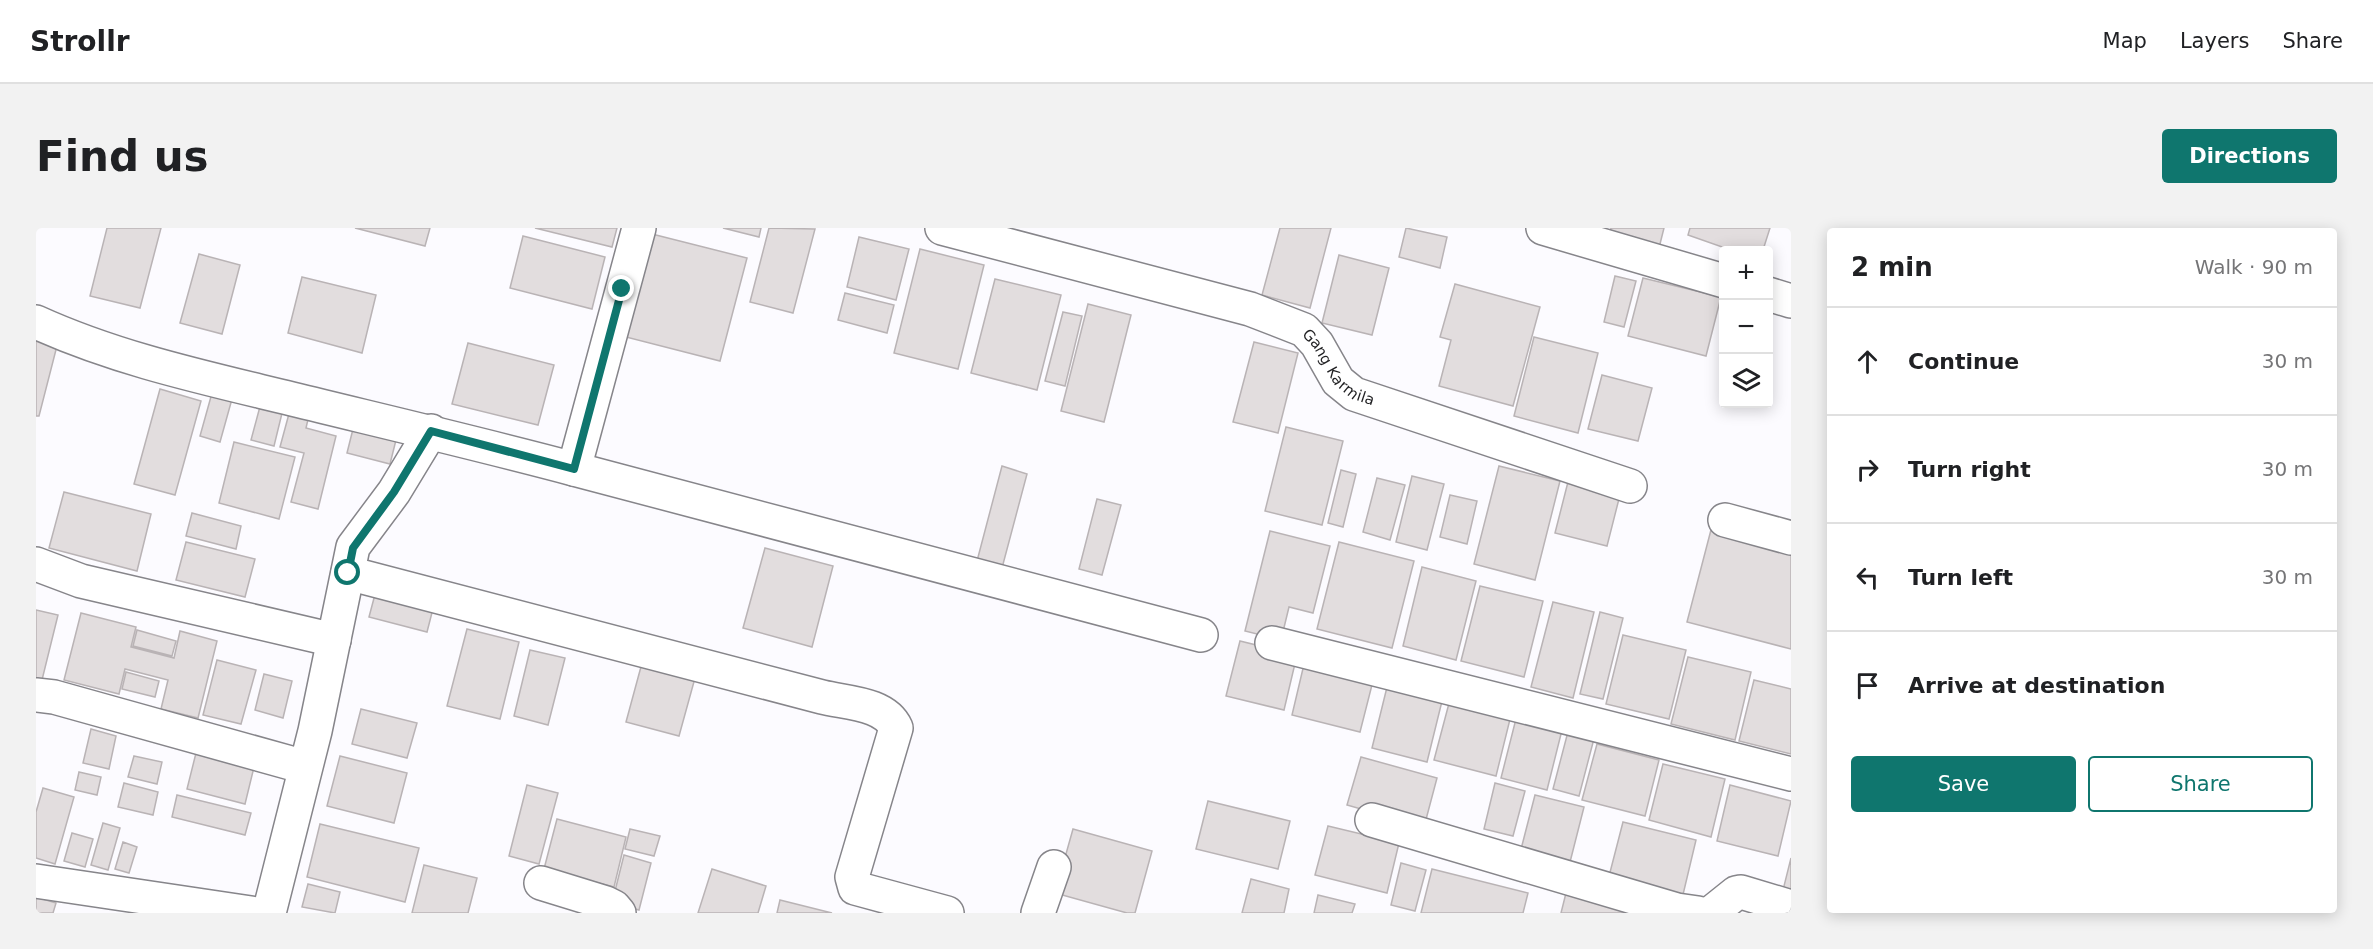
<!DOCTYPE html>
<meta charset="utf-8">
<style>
:root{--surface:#fff;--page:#f2f2f2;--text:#202124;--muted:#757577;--line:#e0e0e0;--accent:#0f766e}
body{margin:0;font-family:"DejaVu Sans",sans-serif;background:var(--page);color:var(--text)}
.controls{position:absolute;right:18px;top:18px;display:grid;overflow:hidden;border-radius:6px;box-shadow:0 3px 15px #0003}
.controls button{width:54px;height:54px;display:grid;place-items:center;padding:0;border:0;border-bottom:2px solid var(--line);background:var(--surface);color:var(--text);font:30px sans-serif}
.stop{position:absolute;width:18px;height:18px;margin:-14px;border:4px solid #0f766e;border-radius:50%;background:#fff}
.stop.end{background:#0f766e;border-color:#fff;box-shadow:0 2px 6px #0008}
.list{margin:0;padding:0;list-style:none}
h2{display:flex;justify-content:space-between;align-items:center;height:78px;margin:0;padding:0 24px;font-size:26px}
h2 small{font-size:20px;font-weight:400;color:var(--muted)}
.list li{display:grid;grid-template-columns:39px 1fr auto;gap:18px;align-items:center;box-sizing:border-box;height:108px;padding:0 24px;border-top:2px solid var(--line)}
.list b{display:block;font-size:22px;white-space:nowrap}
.list em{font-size:20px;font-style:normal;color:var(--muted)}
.actions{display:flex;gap:12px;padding:18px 24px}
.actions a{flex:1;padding:14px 0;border:2px solid var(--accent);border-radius:6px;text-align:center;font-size:21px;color:var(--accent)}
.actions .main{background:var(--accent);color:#fff}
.icon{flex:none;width:33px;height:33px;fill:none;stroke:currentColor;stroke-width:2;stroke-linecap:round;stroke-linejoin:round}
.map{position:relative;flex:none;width:1755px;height:685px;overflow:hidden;border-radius:6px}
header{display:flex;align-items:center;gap:36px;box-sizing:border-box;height:84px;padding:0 30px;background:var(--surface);border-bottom:2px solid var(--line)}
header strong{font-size:28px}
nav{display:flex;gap:33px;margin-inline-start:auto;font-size:21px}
.intro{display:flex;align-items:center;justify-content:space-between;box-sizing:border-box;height:144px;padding:0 36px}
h1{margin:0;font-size:42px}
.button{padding:15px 27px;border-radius:6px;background:var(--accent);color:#fff;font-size:21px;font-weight:700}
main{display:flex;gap:36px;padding:0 36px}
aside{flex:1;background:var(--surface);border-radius:6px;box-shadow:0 3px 15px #0003}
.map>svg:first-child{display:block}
.building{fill:#e2ddde;stroke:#b9b3b5;stroke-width:1.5}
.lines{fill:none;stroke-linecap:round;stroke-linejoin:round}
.minor-casing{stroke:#86858a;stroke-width:36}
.minor{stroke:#fff;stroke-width:33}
.route{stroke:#0f766e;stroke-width:8}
.labels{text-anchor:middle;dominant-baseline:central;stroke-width:6;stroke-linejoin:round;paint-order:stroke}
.street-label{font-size:15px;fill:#1f1f21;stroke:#fcfbff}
</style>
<header>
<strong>Strollr</strong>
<nav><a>Map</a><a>Layers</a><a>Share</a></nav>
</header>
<div class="intro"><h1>Find us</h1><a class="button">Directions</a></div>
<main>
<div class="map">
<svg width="1755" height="685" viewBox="0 0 1755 685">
<rect width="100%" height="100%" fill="#fcfbff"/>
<path class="building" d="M 71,0 L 125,0 L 104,80 L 54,68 Z
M 319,0 L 394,0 L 389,18 Z
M 499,0 L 581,0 L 576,19 Z
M 687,0 L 725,0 L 723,9 Z
M 733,0 L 779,1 L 757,85 L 714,74 Z
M 1244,0 L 1295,0 L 1274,80 L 1226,67 Z
M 1370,0 L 1411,9 L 1404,40 L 1363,29 Z
M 1575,0 L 1628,0 L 1623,20 L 1573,7 Z
M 1654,0 L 1734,0 L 1727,22 L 1692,22 L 1692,21 L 1652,7 Z
M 616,6 L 711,30 L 684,133 L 590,109 Z
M 487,8 L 569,29 L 556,81 L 474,60 Z
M 823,9 L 873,21 L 860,72 L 811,59 Z
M 884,21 L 948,37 L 922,141 L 858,125 Z
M 163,26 L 204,37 L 186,106 L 144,95 Z
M 1303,27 L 1353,40 L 1336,107 L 1286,95 Z
M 1579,48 L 1600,53 L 1588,99 L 1568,94 Z
M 266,49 L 340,67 L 326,125 L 252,105 Z
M 1607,50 L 1685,69 L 1670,128 L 1592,108 Z
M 959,51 L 1025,67 L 1001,162 L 935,145 Z
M 1419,56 L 1504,79 L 1477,178 L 1403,158 L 1415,112 L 1404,109 Z
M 809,65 L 858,77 L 851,105 L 802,92 Z
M 1052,76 L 1095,87 L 1068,194 L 1025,183 Z
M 1027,84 L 1046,88 L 1029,158 L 1009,153 Z
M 0,104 L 23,110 L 3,188 L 0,188 Z
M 1498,109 L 1562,125 L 1542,205 L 1478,188 Z
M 1218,114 L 1262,125 L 1242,205 L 1197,194 Z
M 432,115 L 518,137 L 502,197 L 416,176 Z
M 1566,147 L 1616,160 L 1602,213 L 1552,201 Z
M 124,161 L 165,173 L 139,267 L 98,256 Z
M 176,165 L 196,171 L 184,214 L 164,208 Z
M 226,171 L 248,177 L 238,218 L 215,212 Z
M 254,182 L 273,187 L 270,200 L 300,208 L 282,281 L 255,274 L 268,225 L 244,219 Z
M 319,193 L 362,204 L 354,236 L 311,225 Z
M 1250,199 L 1307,213 L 1286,297 L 1229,283 Z
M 198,214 L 259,229 L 243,291 L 183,275 Z
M 966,238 L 991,246 L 966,340 L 941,333 Z
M 1463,238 L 1524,253 L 1499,352 L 1438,336 Z
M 1305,242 L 1320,246 L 1307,299 L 1292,295 Z
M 1534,246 L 1586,259 L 1571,318 L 1519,305 Z
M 1376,248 L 1408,256 L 1391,322 L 1360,314 Z
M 1341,250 L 1369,257 L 1354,312 L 1327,304 Z
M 28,264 L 115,286 L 101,343 L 13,320 Z
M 1414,267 L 1441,273 L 1431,316 L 1404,309 Z
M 1061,271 L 1085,277 L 1066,347 L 1043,341 Z
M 156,285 L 205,298 L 200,321 L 150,308 Z
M 1676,298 L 1755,318 L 1755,421 L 1651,394 Z
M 1234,303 L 1294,318 L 1277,385 L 1253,379 L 1245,412 L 1209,403 Z
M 150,314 L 219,331 L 209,369 L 140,352 Z
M 1303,314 L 1378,333 L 1356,420 L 1281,401 Z
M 729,320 L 797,338 L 776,419 L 707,400 Z
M 1386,339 L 1440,353 L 1420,432 L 1367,418 Z
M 342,355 L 400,369 L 391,404 L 333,389 Z
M 1444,358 L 1507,373 L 1488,449 L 1425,433 Z
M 1517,374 L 1558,384 L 1537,470 L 1495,459 Z
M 0,382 L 22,387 L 6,452 L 0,450 Z
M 1564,384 L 1587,390 L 1567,471 L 1544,466 Z
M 45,385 L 100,399 L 95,419 L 138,430 L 144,403 L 181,413 L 162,490 L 125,481 L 132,452 L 89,441 L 83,466 L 28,452 Z
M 431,401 L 483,414 L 464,491 L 411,478 Z
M 101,402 L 140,413 L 136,428 L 97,418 Z
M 1587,407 L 1650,422 L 1633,491 L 1570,476 Z
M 1204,413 L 1261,427 L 1248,482 L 1190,468 Z
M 494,422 L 529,430 L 512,497 L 478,488 Z
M 1652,429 L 1715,444 L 1699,512 L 1635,496 Z
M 181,432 L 220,442 L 205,496 L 167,487 Z
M 1269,432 L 1338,449 L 1324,504 L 1256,487 Z
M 606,435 L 659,450 L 643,508 L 590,494 Z
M 90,444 L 123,453 L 119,469 L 86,461 Z
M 228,446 L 256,453 L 247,490 L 219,482 Z
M 1353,451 L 1408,465 L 1391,534 L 1336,520 Z
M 1718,452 L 1755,461 L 1755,526 L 1703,513 Z
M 1416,464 L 1477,479 L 1460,548 L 1398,532 Z
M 325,481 L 381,495 L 371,530 L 316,516 Z
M 1482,483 L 1528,494 L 1511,562 L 1465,550 Z
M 1534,496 L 1560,503 L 1543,568 L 1517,561 Z
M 55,501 L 80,508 L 73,541 L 47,535 Z
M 1561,516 L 1623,532 L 1609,588 L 1546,572 Z
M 161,521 L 219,535 L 209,576 L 151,561 Z
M 98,528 L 126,534 L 121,556 L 92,549 Z
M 304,528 L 371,545 L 358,595 L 291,578 Z
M 1325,529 L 1401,550 L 1388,599 L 1311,577 Z
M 1627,536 L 1689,551 L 1675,609 L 1613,592 Z
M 43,544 L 65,549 L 61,567 L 39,562 Z
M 88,555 L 122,564 L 117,587 L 82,579 Z
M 1459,555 L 1489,563 L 1477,608 L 1448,601 Z
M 491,557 L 522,565 L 503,636 L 473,628 Z
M 1694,557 L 1755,573 L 1742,628 L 1681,613 Z
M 7,560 L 38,569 L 19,636 L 0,630 L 0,584 Z
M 141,567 L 215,585 L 209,607 L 136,589 Z
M 1499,567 L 1548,579 L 1532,642 L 1483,629 Z
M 1172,573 L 1254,593 L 1242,641 L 1160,621 Z
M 521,591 L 590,609 L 578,659 L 508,641 Z
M 1587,594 L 1660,612 L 1645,675 L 1571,656 Z
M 67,595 L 84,600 L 72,642 L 55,637 Z
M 284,596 L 383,620 L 369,674 L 271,649 Z
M 1292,598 L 1363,615 L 1351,665 L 1279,647 Z
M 594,601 L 624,608 L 618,628 L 589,621 Z
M 1037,601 L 1116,623 L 1099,685 L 1091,685 L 1019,665 Z
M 36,605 L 57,611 L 49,639 L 28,633 Z
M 87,614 L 101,619 L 93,645 L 79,641 Z
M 588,627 L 615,635 L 603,682 L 576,675 Z
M 1755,630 L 1755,663 L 1747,662 Z
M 1365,635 L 1390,642 L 1379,683 L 1355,677 Z
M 388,637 L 441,650 L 432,685 L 376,685 Z
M 676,641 L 730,658 L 722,685 L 662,685 Z
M 1396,641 L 1492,665 L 1487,685 L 1385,685 Z
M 1215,651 L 1253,661 L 1248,685 L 1206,685 Z
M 272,656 L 304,664 L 299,685 L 266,679 Z
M 1530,665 L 1596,685 L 1525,685 Z
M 1282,667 L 1319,676 L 1316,685 L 1278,685 Z
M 0,669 L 20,675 L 17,685 L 0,685 Z
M 744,672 L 796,685 L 741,685 Z"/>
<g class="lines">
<g class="minor-casing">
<g id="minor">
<path id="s1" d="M 906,0 L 1214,81 L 1268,102 L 1281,116 L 1302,153 L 1318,166 L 1594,258"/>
<path d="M 1507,0 L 1688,53"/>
<path d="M 1732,66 L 1755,73"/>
<path d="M 0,94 C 81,131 170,150 256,171 C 350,194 444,216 538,241 L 603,0"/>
<path d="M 538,241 L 1165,407"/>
<path d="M 1689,292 L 1755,310"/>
<path d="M 0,336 L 45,353 L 298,412"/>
<path d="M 312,345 L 786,469 C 810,475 849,475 860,500 L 816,649 L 819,660 L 911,685"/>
<path d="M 1236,415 L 1755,546"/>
<path d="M 0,467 L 18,469 L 269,539"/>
<path d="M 1336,592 L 1641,682 L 1662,685"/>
<path d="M 0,653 L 215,685"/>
<path d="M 505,655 L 570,675 L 578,679 L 583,685"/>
<path d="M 233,685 L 279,503 L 317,319 L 358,264 L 395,203"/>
<path d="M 1002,685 L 1018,639"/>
<path d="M 1675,685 L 1700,665 L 1705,664 L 1755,679"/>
</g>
</g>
<use href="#minor" class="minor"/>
</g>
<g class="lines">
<path class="route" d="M 312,345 L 317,320 L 358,264 L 395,203 L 538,241 L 586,61"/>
</g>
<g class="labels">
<g class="street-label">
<text stroke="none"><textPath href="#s1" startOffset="429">Gang Karmila</textPath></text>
</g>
</g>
</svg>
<div class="controls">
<button>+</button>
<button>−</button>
<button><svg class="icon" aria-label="layers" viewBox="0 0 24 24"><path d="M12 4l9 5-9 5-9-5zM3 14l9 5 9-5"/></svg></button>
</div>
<div class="stop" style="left:312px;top:345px"></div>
<div class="stop end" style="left:586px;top:61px"></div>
</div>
<aside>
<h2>2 min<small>Walk · 90 m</small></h2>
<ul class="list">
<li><svg class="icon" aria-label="ahead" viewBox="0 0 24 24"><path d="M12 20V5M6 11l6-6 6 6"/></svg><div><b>Continue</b></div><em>30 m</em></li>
<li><svg class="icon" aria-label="right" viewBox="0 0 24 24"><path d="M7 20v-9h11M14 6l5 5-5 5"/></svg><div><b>Turn right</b></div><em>30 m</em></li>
<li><svg class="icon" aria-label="left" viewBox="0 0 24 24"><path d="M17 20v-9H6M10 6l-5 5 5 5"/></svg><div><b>Turn left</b></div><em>30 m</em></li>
<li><svg class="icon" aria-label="arrive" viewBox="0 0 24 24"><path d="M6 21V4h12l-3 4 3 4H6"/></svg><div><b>Arrive at destination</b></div></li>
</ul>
<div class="actions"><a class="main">Save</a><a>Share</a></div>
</aside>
</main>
